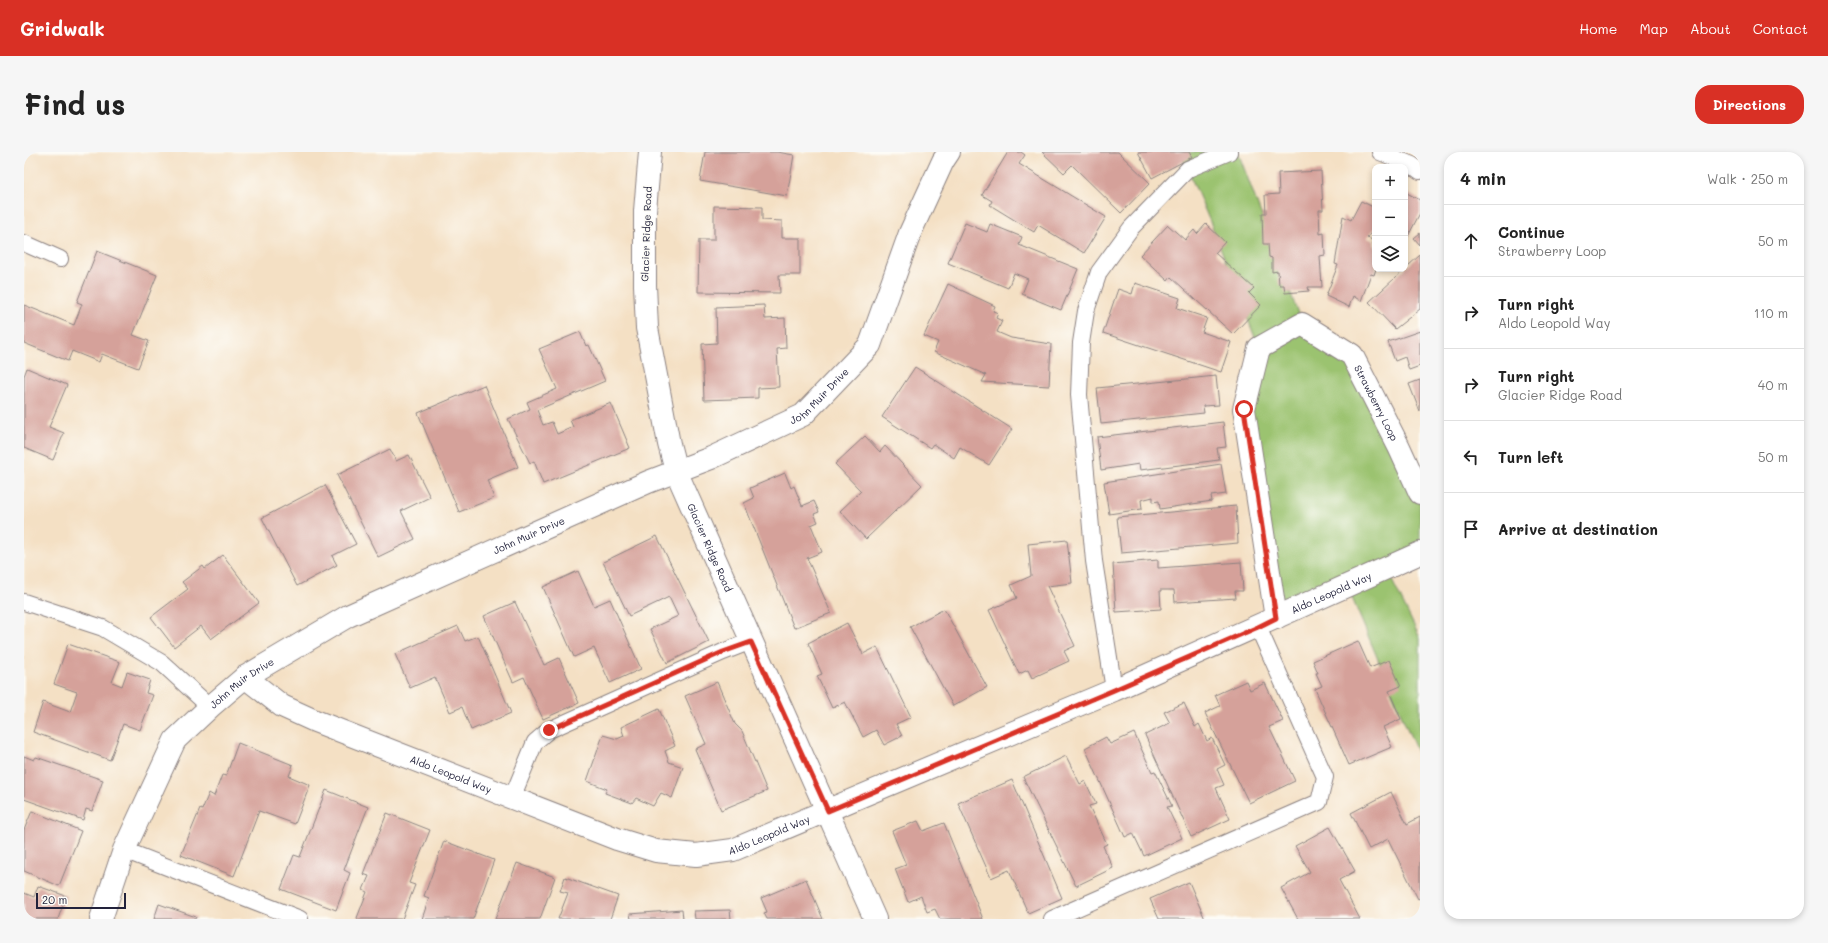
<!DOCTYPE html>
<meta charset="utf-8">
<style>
:root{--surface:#fff;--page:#f6f6f6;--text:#222;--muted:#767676;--line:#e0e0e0;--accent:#d93025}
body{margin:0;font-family:Mali,sans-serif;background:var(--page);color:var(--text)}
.controls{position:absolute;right:12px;top:12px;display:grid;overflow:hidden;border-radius:8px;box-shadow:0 2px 6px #0003}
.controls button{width:36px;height:36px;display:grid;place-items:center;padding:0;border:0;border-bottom:1px solid var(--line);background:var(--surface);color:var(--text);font:20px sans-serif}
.scale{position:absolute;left:12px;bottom:10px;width:90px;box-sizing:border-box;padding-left:4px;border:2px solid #22223b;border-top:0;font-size:11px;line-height:14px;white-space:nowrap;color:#22223b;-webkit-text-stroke:3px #fdfcf7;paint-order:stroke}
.stop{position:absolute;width:12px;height:12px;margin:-9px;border:3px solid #d93025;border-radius:50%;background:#fff}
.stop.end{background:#d93025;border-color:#fff;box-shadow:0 1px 4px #0008}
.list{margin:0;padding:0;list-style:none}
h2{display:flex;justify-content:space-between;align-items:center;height:52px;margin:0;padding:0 16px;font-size:17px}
h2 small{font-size:13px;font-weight:400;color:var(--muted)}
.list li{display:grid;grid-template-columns:26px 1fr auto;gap:12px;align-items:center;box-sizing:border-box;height:72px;padding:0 16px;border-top:1px solid var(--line)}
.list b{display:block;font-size:15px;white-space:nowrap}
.list p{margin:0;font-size:13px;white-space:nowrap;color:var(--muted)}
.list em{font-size:13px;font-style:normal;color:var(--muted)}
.icon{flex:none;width:22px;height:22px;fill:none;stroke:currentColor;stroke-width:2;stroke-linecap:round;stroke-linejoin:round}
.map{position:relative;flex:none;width:1396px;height:767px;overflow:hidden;border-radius:16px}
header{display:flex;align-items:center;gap:24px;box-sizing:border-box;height:56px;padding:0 20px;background:var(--accent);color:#fff}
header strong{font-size:19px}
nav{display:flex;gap:22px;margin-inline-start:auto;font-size:14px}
.intro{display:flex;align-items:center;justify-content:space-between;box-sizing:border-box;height:96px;padding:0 24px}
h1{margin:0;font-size:28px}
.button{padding:10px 18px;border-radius:16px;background:var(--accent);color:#fff;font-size:14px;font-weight:700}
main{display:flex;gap:24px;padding:0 24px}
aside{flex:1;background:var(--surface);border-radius:16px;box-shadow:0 2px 6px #0003}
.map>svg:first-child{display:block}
.green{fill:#9bc36f;stroke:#5e7255}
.building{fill:#d5a19a}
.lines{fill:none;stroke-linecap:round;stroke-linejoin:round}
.lane-casing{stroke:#8b8180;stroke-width:18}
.street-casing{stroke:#8b8180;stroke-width:24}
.lane{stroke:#fff;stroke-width:16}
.street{stroke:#fff;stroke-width:22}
.route{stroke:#d93025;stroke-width:5}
.labels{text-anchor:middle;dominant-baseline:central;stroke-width:3;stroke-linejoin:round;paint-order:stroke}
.street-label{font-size:10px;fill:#22223b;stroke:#fdfcf7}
</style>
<header>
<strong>Gridwalk</strong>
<nav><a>Home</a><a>Map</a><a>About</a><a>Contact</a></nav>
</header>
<div class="intro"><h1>Find us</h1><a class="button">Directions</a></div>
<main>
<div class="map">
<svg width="1396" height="767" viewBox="0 0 1396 767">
<rect width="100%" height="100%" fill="#fdfcf7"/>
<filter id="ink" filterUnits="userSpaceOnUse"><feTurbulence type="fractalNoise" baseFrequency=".025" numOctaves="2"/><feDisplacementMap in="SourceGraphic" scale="8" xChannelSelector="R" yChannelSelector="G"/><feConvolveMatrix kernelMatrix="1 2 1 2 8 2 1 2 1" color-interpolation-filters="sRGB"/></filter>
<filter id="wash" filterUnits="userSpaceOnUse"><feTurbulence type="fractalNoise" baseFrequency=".012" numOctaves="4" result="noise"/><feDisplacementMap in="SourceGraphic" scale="16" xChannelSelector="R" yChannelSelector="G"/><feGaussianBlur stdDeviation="0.9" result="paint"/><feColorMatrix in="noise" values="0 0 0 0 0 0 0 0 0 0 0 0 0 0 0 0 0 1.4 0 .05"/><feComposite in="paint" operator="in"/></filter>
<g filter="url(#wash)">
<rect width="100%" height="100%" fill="#f4e0c4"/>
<path class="green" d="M 1156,0 L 1214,0 L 1278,172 L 1328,203 L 1396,341 L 1396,401 L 1362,416 L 1396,486 L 1396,607 L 1323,434 L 1252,466 L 1220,257 L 1235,196 L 1190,79 Z"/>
<g id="blocks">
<path class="building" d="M 681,0 L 753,0 L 770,3 L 763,44 L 676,29 Z
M 984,0 L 997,0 L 1001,3 L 995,12 L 1082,65 L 1060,101 L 1014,73 L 1010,80 L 966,53 L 968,49 L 958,43 Z
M 1018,0 L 1094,0 L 1126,31 L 1097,61 L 1048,13 L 1040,21 Z
M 1114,0 L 1165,0 L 1168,5 L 1128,26 Z
M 1297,19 L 1299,58 L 1295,58 L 1296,82 L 1300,81 L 1301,103 L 1296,104 L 1298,135 L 1284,135 L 1285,139 L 1261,141 L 1260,133 L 1255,133 L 1254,119 L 1248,120 L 1248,106 L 1245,105 L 1244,92 L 1239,92 L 1238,61 L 1242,61 L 1241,43 L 1255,42 L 1254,21 Z
M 1381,40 L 1396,48 L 1396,61 L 1381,90 Z
M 1337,49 L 1351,56 L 1351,76 L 1343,86 L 1349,88 L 1349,93 L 1351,94 L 1352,117 L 1350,123 L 1347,122 L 1337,149 L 1329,144 L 1325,155 L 1302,144 L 1314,113 L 1311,112 L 1319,64 L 1327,68 Z
M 690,54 L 738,55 L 738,68 L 758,69 L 758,86 L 776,86 L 776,123 L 755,123 L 756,141 L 674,140 L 675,88 L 690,88 Z
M 941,71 L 963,80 L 966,72 L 998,85 L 995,93 L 1054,117 L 1037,158 L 998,142 L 1004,127 L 990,121 L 984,136 L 924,111 Z
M 1182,72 L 1201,90 L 1191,101 L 1230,136 L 1225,141 L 1237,153 L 1209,182 L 1147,125 L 1144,129 L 1116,103 L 1144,73 L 1161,88 L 1170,78 L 1173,82 Z
M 1396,81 L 1396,93 L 1390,86 Z
M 73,99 L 133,123 L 109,183 L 125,189 L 114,216 L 78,202 L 75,210 L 48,199 L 44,209 L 0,191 L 0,153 L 50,173 L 58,152 L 53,150 Z
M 1396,103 L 1396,157 L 1371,177 L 1345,150 Z
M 1111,131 L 1156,146 L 1153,156 L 1183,166 L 1178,180 L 1207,190 L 1197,220 L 1079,181 L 1094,137 L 1108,142 Z
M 924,132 L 971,154 L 969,159 L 974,161 L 972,166 L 978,169 L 973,180 L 987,186 L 1027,192 L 1025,234 L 958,230 L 962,223 L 910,200 L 914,190 L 900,184 Z
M 740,153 L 741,167 L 761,166 L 762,196 L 753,197 L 755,235 L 734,236 L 734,246 L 680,248 L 678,192 L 693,191 L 692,155 Z
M 1396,179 L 1396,214 L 1385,218 L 1381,205 L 1371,209 L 1364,190 Z
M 556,180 L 562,194 L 565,193 L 581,229 L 513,258 L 519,273 L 528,270 L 533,282 L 549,275 L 546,268 L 587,251 L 606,296 L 519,332 L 510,309 L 506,311 L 484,267 L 506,257 L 503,250 L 533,237 L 515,197 Z
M 891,215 L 988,277 L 965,313 L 936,295 L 930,306 L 909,292 L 906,296 L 858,265 Z
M 3,216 L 43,233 L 25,275 L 40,281 L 29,308 L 0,296 L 0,224 Z
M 1192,224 L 1195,253 L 1179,254 L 1180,261 L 1077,272 L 1073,236 Z
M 1396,228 L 1396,260 L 1385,232 Z
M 460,233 L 494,315 L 463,328 L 470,346 L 435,360 L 394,261 Z
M 1199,270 L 1202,295 L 1193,296 L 1195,308 L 1116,318 L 1115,312 L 1077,318 L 1073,285 Z
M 841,284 L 856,300 L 861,294 L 898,333 L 842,387 L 816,359 L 837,339 L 811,312 Z
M 366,297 L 372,309 L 385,303 L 406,345 L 377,359 L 391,387 L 354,405 L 313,323 Z
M 1197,312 L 1202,342 L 1187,344 L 1188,349 L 1136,357 L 1135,349 L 1129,350 L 1129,345 L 1117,348 L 1118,357 L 1085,362 L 1080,330 Z
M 761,321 L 767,336 L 770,334 L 778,354 L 790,349 L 795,360 L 790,362 L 794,370 L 787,373 L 798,400 L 783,406 L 807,461 L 770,476 L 720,351 L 730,346 L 726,336 Z
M 301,333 L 332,392 L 308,404 L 313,413 L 273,434 L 238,366 Z
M 1212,354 L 1214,391 L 1097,401 L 1093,365 Z
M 633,384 L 685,490 L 643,511 L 626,477 L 654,464 L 645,445 L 605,464 L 579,410 Z
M 1043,388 L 1048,431 L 1023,434 L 1051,494 L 1040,499 L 1045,509 L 1008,526 L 1004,518 L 995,522 L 965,458 L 993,446 L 987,433 L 1007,424 L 1004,392 Z
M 199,403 L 235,451 L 187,487 L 177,474 L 150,495 L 127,465 L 164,437 L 158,430 L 179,414 L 181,417 Z
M 1134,408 L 1134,416 L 1217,410 L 1219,439 L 1211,439 L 1212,446 L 1151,450 L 1150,438 L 1136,438 L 1137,457 L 1092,460 L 1089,412 Z
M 554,419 L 570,454 L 586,447 L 617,517 L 586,531 L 570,496 L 550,505 L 519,435 Z
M 491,450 L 520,513 L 535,506 L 555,551 L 519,567 L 500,525 L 489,530 L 460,464 Z
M 920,457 L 963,535 L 929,554 L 886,475 Z
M 823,471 L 839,502 L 853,495 L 887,565 L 872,572 L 878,584 L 860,593 L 852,578 L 839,585 L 821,550 L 808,556 L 793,524 L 798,522 L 784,491 Z
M 434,474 L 441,489 L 454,484 L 487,561 L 447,578 L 438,555 L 426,560 L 411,525 L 386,536 L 371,502 Z
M 1334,489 L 1346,516 L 1365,508 L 1377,534 L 1365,539 L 1377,567 L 1359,575 L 1368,595 L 1325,613 L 1291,537 L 1298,534 L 1292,521 L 1294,521 L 1289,509 Z
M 44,492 L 96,510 L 88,530 L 98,534 L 103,520 L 126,528 L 122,541 L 129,543 L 116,578 L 99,572 L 86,608 L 9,580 L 19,550 L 46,560 L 53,540 L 30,532 Z
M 1222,529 L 1226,538 L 1241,531 L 1259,569 L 1245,575 L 1271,629 L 1225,651 L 1181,561 L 1196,554 L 1191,543 Z
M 693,530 L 711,572 L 718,579 L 743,639 L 697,658 L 671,597 L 682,592 L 661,544 Z
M 1160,551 L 1171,575 L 1175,572 L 1183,589 L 1188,586 L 1201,613 L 1193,617 L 1200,633 L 1192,636 L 1206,667 L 1167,685 L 1121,583 L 1146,571 L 1140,560 Z
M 635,557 L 651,594 L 641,599 L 645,610 L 659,615 L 648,646 L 637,641 L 629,654 L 612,646 L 608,651 L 581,641 L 583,637 L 563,629 L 579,583 L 593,587 L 600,584 L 597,575 Z
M 1110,581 L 1128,620 L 1131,619 L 1148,654 L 1143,655 L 1158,686 L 1120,704 L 1109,681 L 1101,685 L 1061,596 L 1082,585 L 1086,592 Z
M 214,591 L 269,613 L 265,624 L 286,633 L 271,672 L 235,659 L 210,724 L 157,703 L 176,657 L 178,658 L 185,641 L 190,644 L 198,623 L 202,624 Z
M 0,604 L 10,608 L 12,605 L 79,628 L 68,659 L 62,657 L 59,668 L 0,647 Z
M 1042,604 L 1056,632 L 1061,629 L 1072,652 L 1065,654 L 1083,692 L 1079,694 L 1089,716 L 1052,734 L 999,625 Z
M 988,628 L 1038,746 L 1004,761 L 985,718 L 967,726 L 934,651 Z
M 302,638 L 344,655 L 320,718 L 326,721 L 312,758 L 257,737 L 270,703 L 276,705 Z
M 1367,640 L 1383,672 L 1396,665 L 1396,746 L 1394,747 L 1364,687 L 1345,697 L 1327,661 Z
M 8,659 L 57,679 L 35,734 L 0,719 L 0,678 Z
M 363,661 L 406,678 L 385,731 L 391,733 L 378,767 L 335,767 L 333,766 L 343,740 L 339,738 L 345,724 L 339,722 Z
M 894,669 L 899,679 L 920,671 L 959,767 L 916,767 L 911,757 L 903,760 L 897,744 L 884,750 L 871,717 L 882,713 L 868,679 Z
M 1306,675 L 1331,719 L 1315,728 L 1336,767 L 1274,767 L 1257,736 L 1286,720 L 1271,694 Z
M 420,689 L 470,708 L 449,767 L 398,767 L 405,746 L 400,744 Z
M 493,711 L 531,725 L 516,767 L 471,767 Z
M 541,725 L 594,744 L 586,767 L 534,767 L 544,741 L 536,739 Z
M 782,727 L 799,767 L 743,767 L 740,761 L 743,760 L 737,746 Z
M 1165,730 L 1181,767 L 1135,767 L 1126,747 Z
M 14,734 L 42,744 L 34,767 L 0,767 L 0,741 L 10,745 Z
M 135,752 L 172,765 L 171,767 L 130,767 Z
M 658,758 L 659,767 L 607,767 L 606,762 Z
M 706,758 L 707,767 L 671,767 L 670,759 Z"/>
</g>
</g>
<g filter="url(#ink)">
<use href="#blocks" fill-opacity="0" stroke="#8b8180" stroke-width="1"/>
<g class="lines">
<g class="lane-casing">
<path id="lane" d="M 1356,0 L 1388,13 L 1396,19
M 0,91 L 36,107
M 0,450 L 79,476 L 138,511 L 186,555
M 1090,538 L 1070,409 L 1055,243 L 1057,191 L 1062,159 L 1075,120 L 1107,76 L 1164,17 L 1205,0
M 488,646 L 511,590 L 525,578 L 699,500 L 727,489
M 100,698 L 276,767
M 1028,767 L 1295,650 L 1301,625 L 1234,475"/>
</g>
<g class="street-casing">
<g id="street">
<path id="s1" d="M 626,0 L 621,59 L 621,133 L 623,176 L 645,292 L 652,319 L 851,767"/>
<path id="s2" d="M 1252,466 L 1220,257 L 1235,196 L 1278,172 L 1328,203 L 1375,295 L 1396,341"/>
<path id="s3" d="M 221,525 L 258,554 L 291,569 L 593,687 L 632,699 L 672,703 L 709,698 L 1090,538 L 1396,401"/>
<path id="s4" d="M 77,767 L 100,698 L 151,588 L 186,555 L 221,525 L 324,464 L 624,330 L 687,306 L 779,263 L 846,193 L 886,81 L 919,9 L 925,0"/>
</g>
</g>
<use href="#lane" class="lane"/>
<use href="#street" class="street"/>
</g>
</g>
<g class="lines" filter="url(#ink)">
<path class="route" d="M 525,578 L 699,500 L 727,490 L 804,659 L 1090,538 L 1234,475 L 1252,466 L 1220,257"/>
</g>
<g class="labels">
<g class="street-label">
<text transform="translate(622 82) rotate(-88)">Glacier Ridge Road</text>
<text stroke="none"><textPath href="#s4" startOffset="930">John Muir Drive</textPath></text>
<text stroke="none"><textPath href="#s2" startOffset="436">Strawberry Loop</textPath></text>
<text stroke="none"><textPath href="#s4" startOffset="606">John Muir Drive</textPath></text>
<text stroke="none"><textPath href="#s1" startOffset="406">Glacier Ridge Road</textPath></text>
<text stroke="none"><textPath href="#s3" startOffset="1177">Aldo Leopold Way</textPath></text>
<text stroke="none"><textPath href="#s4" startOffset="282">John Muir Drive</textPath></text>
<text stroke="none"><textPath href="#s3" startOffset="229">Aldo Leopold Way</textPath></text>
<text stroke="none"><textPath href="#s3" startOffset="565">Aldo Leopold Way</textPath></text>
</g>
</g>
</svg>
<div class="controls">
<button>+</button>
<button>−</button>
<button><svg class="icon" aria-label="layers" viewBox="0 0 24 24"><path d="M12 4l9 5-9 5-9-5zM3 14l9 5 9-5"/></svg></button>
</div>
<div class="scale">20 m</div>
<div class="stop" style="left:1220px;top:257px"></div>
<div class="stop end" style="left:525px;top:578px"></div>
</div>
<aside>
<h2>4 min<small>Walk · 250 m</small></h2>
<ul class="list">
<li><svg class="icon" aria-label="ahead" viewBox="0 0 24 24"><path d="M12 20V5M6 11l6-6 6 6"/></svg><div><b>Continue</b><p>Strawberry Loop</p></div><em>50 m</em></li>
<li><svg class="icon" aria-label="right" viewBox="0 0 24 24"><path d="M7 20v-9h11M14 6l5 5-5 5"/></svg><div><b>Turn right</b><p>Aldo Leopold Way</p></div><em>110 m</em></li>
<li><svg class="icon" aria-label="right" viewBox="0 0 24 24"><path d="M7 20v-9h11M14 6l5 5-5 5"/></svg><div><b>Turn right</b><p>Glacier Ridge Road</p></div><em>40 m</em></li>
<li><svg class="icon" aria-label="left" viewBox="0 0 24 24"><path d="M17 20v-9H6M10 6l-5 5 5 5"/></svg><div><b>Turn left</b></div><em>50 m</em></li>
<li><svg class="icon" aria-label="arrive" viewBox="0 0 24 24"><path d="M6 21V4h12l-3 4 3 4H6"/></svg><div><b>Arrive at destination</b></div></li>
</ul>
</aside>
</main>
